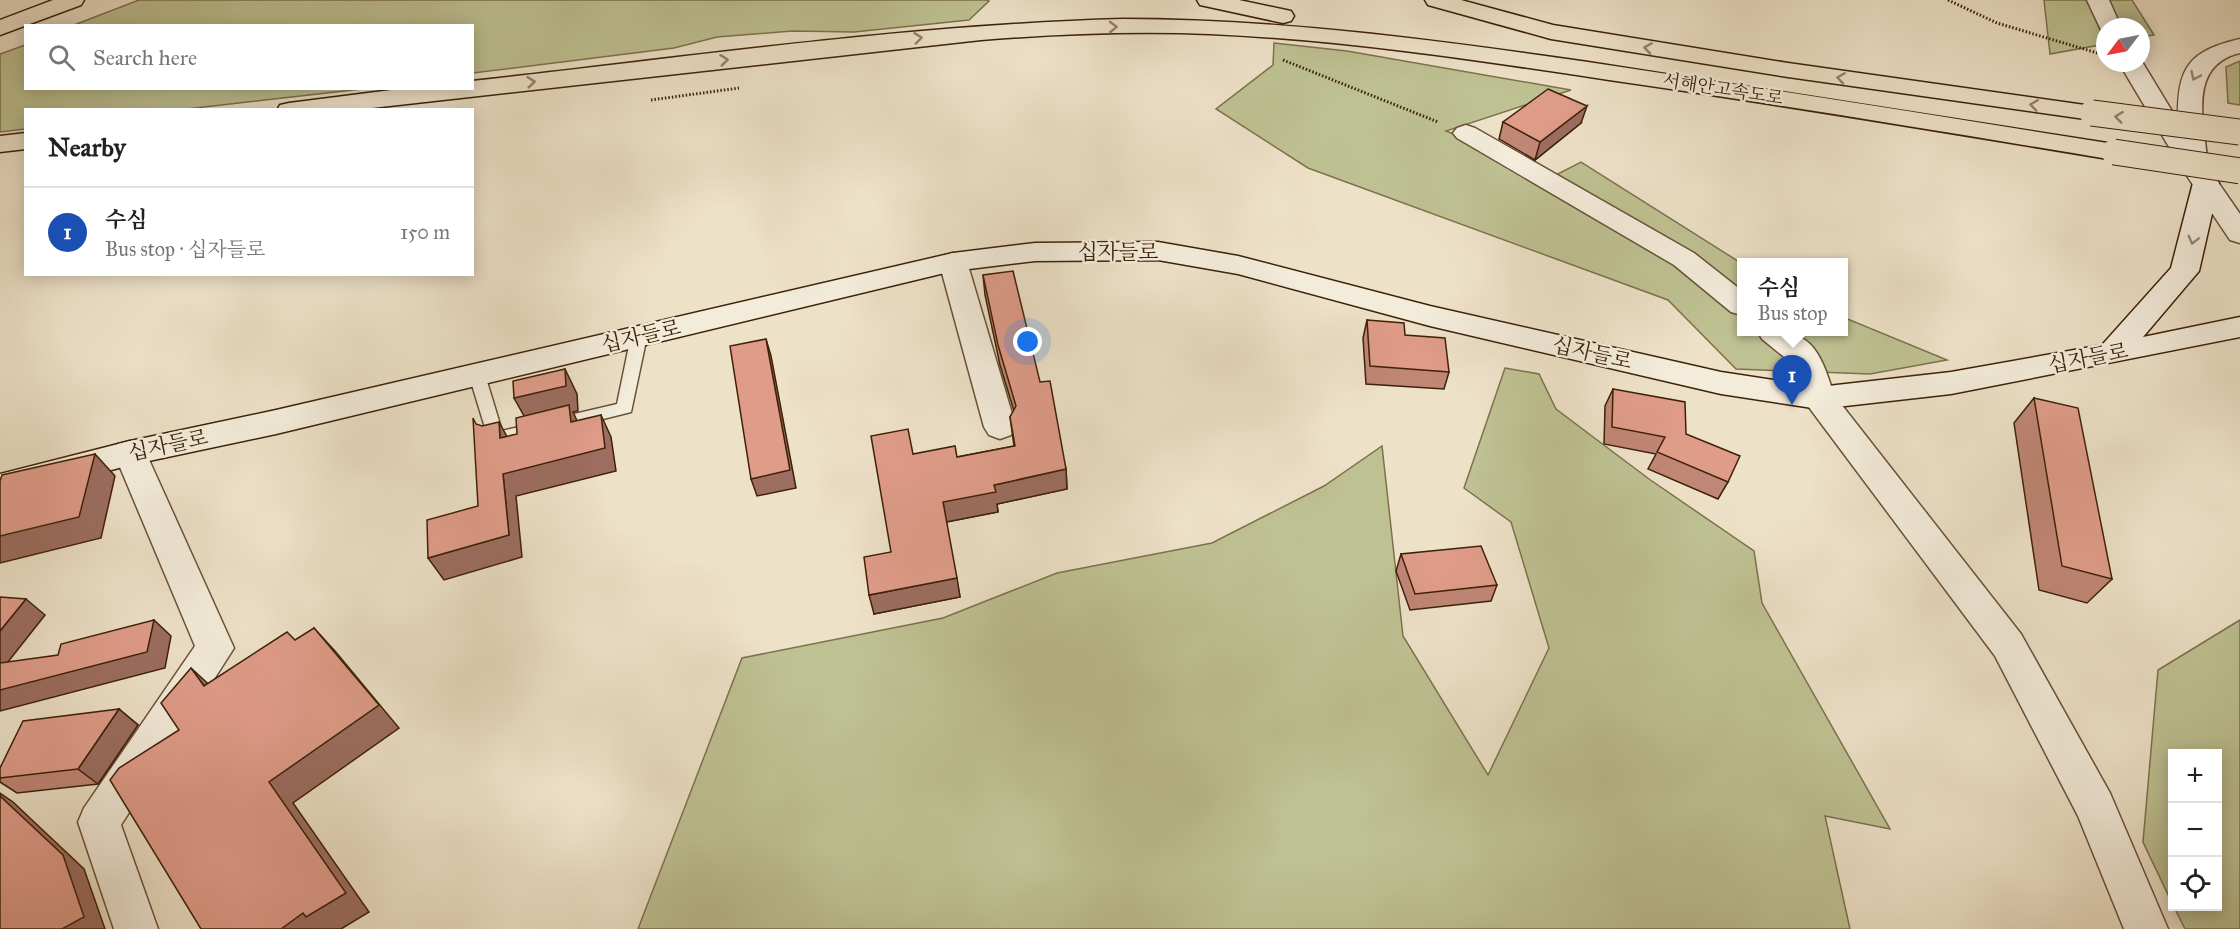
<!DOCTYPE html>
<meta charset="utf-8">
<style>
:root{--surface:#fff;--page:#f6f6f6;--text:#222;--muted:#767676;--line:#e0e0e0;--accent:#d93025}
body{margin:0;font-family:"IM FELL Great Primer","Noto Serif KR",serif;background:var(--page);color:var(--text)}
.controls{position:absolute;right:18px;bottom:18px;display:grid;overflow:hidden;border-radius:0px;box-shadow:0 3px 15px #0003}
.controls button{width:54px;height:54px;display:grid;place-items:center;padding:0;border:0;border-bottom:2px solid var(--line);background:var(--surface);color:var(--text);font:30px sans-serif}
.compass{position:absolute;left:2096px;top:18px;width:54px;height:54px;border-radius:50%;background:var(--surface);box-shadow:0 3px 15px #0003;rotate:238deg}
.you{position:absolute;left:1028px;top:342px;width:21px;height:21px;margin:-15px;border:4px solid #fff;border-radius:50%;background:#1a73e8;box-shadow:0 0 0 9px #1a73e833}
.badge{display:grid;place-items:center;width:39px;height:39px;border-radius:50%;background:var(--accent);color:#fff;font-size:20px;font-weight:700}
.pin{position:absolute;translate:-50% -50px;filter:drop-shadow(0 2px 3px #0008)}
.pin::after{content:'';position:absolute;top:32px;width:21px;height:18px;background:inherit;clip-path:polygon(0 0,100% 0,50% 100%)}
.popup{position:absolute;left:1737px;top:258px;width:111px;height:78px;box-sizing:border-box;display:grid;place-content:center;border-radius:0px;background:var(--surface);filter:drop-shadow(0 2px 4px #0005);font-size:20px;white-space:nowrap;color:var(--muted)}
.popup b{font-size:22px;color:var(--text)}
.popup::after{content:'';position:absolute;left:50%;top:100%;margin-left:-12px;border:12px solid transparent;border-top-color:var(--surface)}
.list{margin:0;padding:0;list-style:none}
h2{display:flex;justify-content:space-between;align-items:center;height:78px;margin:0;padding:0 24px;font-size:26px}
h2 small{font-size:20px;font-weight:400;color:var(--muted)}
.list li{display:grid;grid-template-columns:39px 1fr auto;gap:18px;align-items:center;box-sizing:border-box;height:90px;padding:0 24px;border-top:2px solid var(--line)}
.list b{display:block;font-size:22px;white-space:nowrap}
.list p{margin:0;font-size:20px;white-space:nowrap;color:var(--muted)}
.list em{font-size:20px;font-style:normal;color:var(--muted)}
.icon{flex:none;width:33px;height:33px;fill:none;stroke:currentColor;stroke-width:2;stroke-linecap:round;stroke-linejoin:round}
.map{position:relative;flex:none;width:2240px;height:929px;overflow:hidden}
.search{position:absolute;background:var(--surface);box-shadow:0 3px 15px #0003;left:24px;top:24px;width:450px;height:66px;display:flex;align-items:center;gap:15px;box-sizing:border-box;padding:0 21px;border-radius:0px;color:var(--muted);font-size:22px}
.panel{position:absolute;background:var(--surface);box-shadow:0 3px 15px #0003;left:24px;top:108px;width:450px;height:168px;border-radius:0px}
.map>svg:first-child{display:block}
.green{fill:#bec192;stroke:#7e714c;stroke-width:1.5}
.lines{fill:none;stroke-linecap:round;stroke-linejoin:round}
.lane-casing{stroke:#6a5137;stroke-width:3}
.street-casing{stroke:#6a5137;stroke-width:3}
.secondary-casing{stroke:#3e2107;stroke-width:3}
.highway-casing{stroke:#3e2107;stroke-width:3}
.path{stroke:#3e2107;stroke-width:3;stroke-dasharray:1.5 2;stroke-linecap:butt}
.lane{fill:#f3ecdb;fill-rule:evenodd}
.street{fill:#f3ecdb;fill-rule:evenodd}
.secondary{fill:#f3ecdb;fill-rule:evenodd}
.highway{fill:#ede1c8;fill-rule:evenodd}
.highway-bridge-casing{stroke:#3e2107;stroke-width:27;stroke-linecap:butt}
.highway-bridge{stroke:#ede1c8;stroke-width:25}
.wall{fill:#c08676;stroke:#3e2107;stroke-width:1.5}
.shaded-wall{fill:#9c6d60;stroke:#3e2107;stroke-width:1.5}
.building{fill:#df9c89;stroke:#3e2107;stroke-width:1.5}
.oneway{stroke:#968168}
.oneway2{stroke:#988671}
.labels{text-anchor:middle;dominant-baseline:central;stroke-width:5;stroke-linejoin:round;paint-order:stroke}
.far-street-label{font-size:18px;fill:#3e2107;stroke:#f3ecdb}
.street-label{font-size:21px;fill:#3e2107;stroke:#f3ecdb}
</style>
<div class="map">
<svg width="2240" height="929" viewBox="0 0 2240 929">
<rect width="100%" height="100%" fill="#ede1c8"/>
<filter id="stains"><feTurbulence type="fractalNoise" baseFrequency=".00333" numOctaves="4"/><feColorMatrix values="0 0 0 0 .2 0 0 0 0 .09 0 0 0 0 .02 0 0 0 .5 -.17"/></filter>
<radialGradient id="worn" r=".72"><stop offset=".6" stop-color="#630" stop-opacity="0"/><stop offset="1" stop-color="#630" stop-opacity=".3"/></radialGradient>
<path class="green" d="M 139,0 L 986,0 L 989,1 L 969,20 L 854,32 L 792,31 L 717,37 L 674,48 L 473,73 L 472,26 L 74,25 Z
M 2044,0 L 2132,0 L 2154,35 L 2141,37 L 2141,27 L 2105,27 L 2105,44 L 2050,54 Z
M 1274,43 L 1347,51 L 1571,90 L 1446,131 L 1556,175 L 1581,162 L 1741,263 L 1741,332 L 1843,332 L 1843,317 L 1947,360 L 1870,374 L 1736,369 L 1668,300 L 1308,168 L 1216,109 L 1273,65 Z
M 25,45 L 26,88 L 362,89 L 187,109 L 26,110 L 25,129 L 0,132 L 0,54 Z
M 2240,61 L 2240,105 L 2228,103 L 2226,67 Z
M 1505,368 L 1539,374 L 1556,409 L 1649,479 L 1754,551 L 1762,603 L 1890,829 L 1825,816 L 1850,929 L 638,929 L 742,658 L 943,618 L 1057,573 L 1212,543 L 1324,486 L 1382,446 L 1403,636 L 1488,775 L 1549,648 L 1511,522 L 1464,488 Z
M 2240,620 L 2240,929 L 2185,929 L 2174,907 L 2218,906 L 2218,754 L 2172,754 L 2172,903 L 2143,842 L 2158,670 Z"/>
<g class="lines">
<g class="lane-casing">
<path id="lane" d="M 639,330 L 647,336 L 631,412 L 496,446 L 490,444 L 469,375 L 471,371 L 483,371 L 485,375 L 502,431 L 617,404 L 631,336 Z"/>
</g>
<g class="street-casing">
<path id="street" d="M 2087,0 L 2109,0 L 2121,27 L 2105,27 L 2105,33 L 2102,32 Z
M 2240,39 L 2240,53 C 2189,65 2203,118 2207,158 L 2204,162 L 2240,214 L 2240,243 L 2230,240 L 2181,167 L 2119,63 L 2141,63 L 2141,60 L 2178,121 C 2177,68 2188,51 2240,39 Z
M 1466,125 L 1475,128 L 1694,253 L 1741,290 L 1741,315 L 1731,312 L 1674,265 L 1457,138 L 1453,133 L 1457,128 Z
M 953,253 L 963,256 L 967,262 L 1016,427 L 1011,435 L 1000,439 L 989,435 L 984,427 L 939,262 L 943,256 Z
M 1758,332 C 1810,326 1820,350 1834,395 L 2021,634 L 2110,793 L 2168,929 L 2124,929 L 2078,816 L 1995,656 L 1808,406 L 1794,365 L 1762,339 Z
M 130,441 L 142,444 L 146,453 L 234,648 L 121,825 L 158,929 L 114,929 L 78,822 L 84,808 L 195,646 L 114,453 L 118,444 Z"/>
</g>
<g class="secondary-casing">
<path id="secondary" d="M 2206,175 L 2215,177 L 2219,183 L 2199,271 L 2143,337 L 2240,317 L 2240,337 L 1951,394 L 1819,409 L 1721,394 L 1430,326 L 1238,274 L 1158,260 L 1035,261 L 953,271 L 276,434 L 130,465 L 0,500 L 0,474 L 130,441 L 276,410 L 953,253 L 1035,243 L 1158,242 L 1238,256 L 1430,306 L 1721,372 L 1819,387 L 1951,372 L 2102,345 L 2171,268 L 2193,183 L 2197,177 Z"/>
</g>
<g class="highway-casing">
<path id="highway" d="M 53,0 L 84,0 L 81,5 L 0,35 L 0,20 Z
M 1197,0 L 1239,0 L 1291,11 L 1294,16 L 1291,21 L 1283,23 L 1200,5 Z
M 1425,0 L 1461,0 L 1553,25 L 1788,63 L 2092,106 L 2101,108 L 2104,113 L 2101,118 L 2092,120 L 1788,77 L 1551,39 L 1428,5 Z
M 1123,19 C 1279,19 1434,40 1588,62 C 1764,88 1939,116 2114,144 L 2123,147 L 2127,152 L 2123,157 L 2114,160 C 1946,132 1778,104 1609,80 C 1477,60 1344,40 1210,34 C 1133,31 1057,34 981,40 L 354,110 L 277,110 L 280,105 L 289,103 L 407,88 L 472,88 L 472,81 C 689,57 906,25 1123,19 Z
M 26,133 L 26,149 L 0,152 L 0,136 Z"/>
</g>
<path class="path" d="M 1948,0 L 1997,23 L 2104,55
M 1283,60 L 1438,122
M 651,100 L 739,88"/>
<use href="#lane" class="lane"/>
<use href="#street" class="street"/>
<use href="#secondary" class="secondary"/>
<use href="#highway" class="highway"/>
<g class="highway-bridge-casing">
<path id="highway-bridge" d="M 2092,113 L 2240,132
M 2114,152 L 2240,171"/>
</g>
<use href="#highway-bridge" class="highway-bridge"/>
</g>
<path class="wall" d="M 1503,122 L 1581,123 L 1535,160 L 1499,139 Z
M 983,275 L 1040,382 L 1066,469 L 1067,489 L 997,504 L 998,512 L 946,522 L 960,597 L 874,614 L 891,552 L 913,454 L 957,457 L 1014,446 L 1010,417 L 1014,411 L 1000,365 L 985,295 Z
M 1367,320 L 1405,335 L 1449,372 L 1444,389 L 1366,384 L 1363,338 Z
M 1613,389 L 1686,434 L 1728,482 L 1718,499 L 1648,469 L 1656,454 L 1604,444 L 1605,406 Z
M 2034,398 L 2112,579 L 2087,603 L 2039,590 L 2014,423 Z
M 1401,554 L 1497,585 L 1491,601 L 1410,610 L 1396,571 Z
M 119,709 L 138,725 L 98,784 L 17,793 L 0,782 L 0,768 Z"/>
<path class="shaded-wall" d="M 1587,106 L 1581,123 L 1535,160 L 1540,142 Z
M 766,339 L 771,356 L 796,488 L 757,496 L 751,479 Z
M 565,369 L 577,394 L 578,411 L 573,412 L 580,427 L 528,423 L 514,398 Z
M 601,415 L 611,437 L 616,471 L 516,496 L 522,557 L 444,580 L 428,558 L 509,535 L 503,474 Z
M 499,422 L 511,444 L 500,438 Z
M 95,454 L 115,476 L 101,538 L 0,563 L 0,536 Z
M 1066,469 L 1067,489 L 997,504 L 998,512 L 946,522 L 943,502 L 994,485 Z
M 957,578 L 960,597 L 874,614 L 869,595 Z
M 26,599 L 45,615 L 0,672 L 0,631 Z
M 154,620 L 171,636 L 165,668 L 0,711 L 0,690 Z
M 314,628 L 335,651 L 399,728 L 293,803 L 369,912 L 341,929 L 281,929 L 269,782 Z
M 191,668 L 216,691 L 204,686 Z
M 119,709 L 138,725 L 98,784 L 78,769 Z
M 0,793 L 13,802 L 84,869 L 105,929 L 62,929 L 0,796 Z"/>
<path class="building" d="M 1548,89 L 1587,106 L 1540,142 L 1503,122 Z
M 1013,271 L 1040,382 L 1050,381 L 1066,469 L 994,485 L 996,492 L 943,502 L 957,578 L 869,595 L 864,557 L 891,552 L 871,436 L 908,429 L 913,454 L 955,446 L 957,457 L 1015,446 L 1010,417 L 1016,406 L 998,345 L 983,275 Z
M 1367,320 L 1404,323 L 1405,335 L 1445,338 L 1449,372 L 1370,366 Z
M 766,339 L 790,470 L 751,479 L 730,346 Z
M 565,369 L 566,386 L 514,398 L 513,381 Z
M 1613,389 L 1685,402 L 1686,434 L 1740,456 L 1728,482 L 1657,452 L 1665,437 L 1612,427 Z
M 2034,398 L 2078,408 L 2112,579 L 2062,566 Z
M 569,405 L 571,422 L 601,415 L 605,448 L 503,474 L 509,535 L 428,558 L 427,520 L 478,506 L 473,418 L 476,424 L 482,426 L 499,422 L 500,438 L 517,434 L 516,418 Z
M 95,454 L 79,517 L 0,536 L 0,481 L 2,475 Z
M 1481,546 L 1497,585 L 1415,594 L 1401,554 Z
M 0,597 L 26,599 L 0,631 Z
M 154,620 L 147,652 L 0,690 L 0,663 L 58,655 L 61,644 Z
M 314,628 L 379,705 L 269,782 L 346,893 L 306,917 L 303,913 L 281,929 L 201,929 L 110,780 L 119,768 L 179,730 L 161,703 L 191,668 L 204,686 L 287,632 L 295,640 Z
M 119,709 L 78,769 L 0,778 L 0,768 L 23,721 Z
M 0,796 L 63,855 L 84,917 L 62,929 L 0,929 Z"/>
<defs><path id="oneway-chevron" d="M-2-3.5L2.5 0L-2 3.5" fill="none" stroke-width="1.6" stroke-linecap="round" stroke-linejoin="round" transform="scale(1.5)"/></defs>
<g class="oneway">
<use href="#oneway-chevron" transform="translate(1113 27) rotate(-1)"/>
<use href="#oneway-chevron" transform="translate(918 38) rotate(-7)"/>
<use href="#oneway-chevron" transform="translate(1648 48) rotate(-171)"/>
<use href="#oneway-chevron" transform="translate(724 60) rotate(-7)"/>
<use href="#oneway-chevron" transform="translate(1841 78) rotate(-172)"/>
<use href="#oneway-chevron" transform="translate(531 82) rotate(-6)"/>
<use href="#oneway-chevron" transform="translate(2034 105) rotate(-172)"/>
<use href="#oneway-chevron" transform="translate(2119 117) rotate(-173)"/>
</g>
<g class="oneway2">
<use href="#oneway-chevron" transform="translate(2195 76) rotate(115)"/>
<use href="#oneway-chevron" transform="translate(2193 240) rotate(104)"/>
</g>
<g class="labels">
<g class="far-street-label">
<text transform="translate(1723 89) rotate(9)">서해안고속도로</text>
</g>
<g class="street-label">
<text x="1118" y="252">십자들로</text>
<text transform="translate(641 336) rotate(-13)">십자들로</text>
<text transform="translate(1592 353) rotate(13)">십자들로</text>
<text transform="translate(2088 358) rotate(-11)">십자들로</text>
<text transform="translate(168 445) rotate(-12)">십자들로</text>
</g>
</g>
<rect width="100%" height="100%" filter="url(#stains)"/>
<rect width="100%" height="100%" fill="url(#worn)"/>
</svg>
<div class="controls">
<button>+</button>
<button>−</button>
<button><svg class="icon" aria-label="locate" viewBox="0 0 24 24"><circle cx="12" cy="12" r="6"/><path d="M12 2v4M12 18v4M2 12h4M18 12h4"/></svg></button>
</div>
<svg class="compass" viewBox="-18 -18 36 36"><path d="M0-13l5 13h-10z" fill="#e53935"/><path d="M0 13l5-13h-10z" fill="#767676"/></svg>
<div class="you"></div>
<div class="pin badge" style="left:1792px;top:405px;background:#1a4fb4">1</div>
<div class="popup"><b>수심</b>Bus stop</div>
<div class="search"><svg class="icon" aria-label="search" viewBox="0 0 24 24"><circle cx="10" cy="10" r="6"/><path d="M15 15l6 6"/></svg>Search here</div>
<section class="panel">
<h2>Nearby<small></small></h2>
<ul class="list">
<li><span class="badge" style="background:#1a4fb4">1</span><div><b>수심</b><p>Bus stop · 십자들로</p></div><em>150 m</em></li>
</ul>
</section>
</div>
